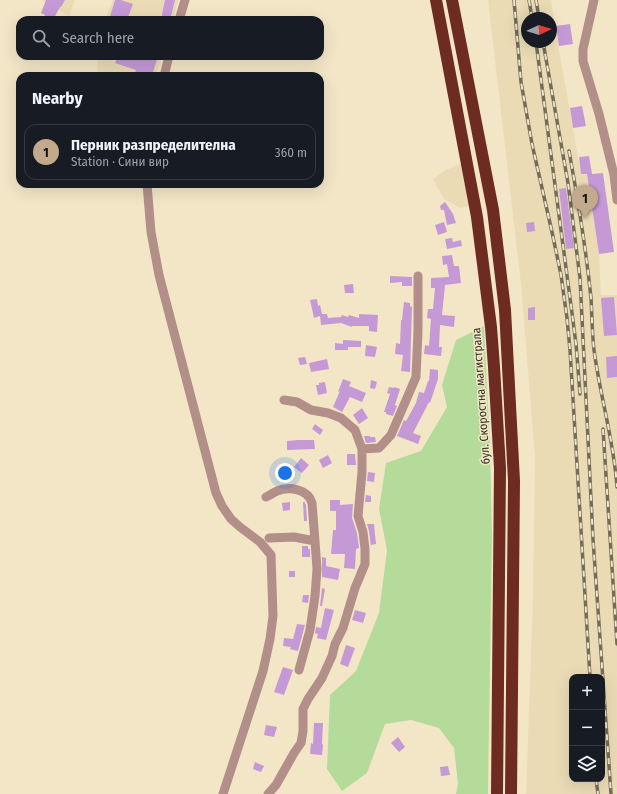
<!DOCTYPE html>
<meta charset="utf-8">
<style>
:root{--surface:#171b24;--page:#20242c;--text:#f1f3f6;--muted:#9ea1a6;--line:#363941;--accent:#c3aa8d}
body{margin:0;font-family:"Fira Sans Condensed",sans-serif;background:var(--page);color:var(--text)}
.controls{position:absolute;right:12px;bottom:12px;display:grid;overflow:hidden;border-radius:8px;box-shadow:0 4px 16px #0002}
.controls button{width:36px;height:36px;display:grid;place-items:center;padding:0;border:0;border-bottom:1px solid var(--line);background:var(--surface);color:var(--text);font:20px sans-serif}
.compass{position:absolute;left:521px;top:12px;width:36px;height:36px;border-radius:50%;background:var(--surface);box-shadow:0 4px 16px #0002;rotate:86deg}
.you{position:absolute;left:285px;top:473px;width:14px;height:14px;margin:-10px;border:3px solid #fff;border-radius:50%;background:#1a73e8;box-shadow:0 0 0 6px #1a73e833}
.badge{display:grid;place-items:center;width:26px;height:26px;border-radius:50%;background:var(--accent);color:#111;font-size:13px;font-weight:700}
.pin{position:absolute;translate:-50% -33px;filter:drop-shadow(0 1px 2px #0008)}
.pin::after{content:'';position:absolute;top:21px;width:14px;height:12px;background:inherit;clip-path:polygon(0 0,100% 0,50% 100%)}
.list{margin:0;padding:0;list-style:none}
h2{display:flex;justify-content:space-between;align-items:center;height:52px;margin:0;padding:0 16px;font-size:17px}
h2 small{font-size:13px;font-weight:400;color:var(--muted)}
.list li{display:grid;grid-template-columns:26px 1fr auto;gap:12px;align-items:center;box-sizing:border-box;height:56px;margin:0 8px 8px;padding:0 8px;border:1px solid var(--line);border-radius:12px}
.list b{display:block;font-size:15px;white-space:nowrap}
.list p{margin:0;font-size:13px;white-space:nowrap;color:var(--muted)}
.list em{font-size:13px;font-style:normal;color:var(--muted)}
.icon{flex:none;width:22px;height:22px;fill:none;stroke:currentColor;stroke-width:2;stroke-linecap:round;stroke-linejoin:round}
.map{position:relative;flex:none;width:617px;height:794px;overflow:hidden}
.search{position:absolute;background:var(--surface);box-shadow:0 4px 16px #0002;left:16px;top:16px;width:308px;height:44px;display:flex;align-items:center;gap:10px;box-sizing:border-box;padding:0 14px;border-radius:12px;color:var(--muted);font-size:15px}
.panel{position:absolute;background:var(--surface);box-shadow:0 4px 16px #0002;left:16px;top:72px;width:308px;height:116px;border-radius:12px}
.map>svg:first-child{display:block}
.built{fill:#eadbb5;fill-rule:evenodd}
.green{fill:#b5db9a}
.building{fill:#c599d6}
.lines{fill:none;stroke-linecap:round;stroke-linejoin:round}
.minor{stroke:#b38f89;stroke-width:9}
.highway{stroke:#6e2b21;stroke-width:12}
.rail-casing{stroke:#746c5a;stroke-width:3.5}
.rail{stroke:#f3e6c7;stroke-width:2;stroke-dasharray:6;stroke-linecap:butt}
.labels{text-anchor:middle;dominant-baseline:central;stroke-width:3;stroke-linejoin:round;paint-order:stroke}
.street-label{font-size:12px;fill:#342f23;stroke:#f3e6c7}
</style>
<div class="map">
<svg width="617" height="794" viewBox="0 0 617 794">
<rect width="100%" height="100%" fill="#f3e6c7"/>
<path class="built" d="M 42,0 L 75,0 L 69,16 Z
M 113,0 L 178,0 L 173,20 L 105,20 Z
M 488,0 L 551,0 L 555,27 L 581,174 L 587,175 L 599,254 L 601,295 L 617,295 L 617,794 L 526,794 L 533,597 L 535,456 L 521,284 ZM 527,18 L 551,18 L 551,42 L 527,42 ZM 572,677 L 602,677 L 602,779 L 572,779 Z
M 97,56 L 162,56 L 156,76 L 98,76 Z
M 461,164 L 469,206 L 460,208 L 444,199 L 433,179 L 446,170 Z"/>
<path class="green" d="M 484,326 L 490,447 L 492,536 L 488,794 L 456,794 L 458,784 L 454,748 L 439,728 L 411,720 L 385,724 L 367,773 L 342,791 L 327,769 L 330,695 L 356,671 L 379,613 L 387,550 L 379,509 L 386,463 L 421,451 L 447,407 L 442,385 L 456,340 Z"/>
<path class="building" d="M 46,0 L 65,0 L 61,7 L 60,7 L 53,20 L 43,20 L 45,15 L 41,13 Z
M 115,0 L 121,0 L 133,4 L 127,20 L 109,20 Z
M 165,0 L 175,0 L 170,20 L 161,20 Z
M 570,24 L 573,44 L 559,46 L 556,26 Z
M 118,56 L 158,56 L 152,76 L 134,76 L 136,70 L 115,63 Z
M 582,106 L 586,126 L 573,128 L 570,108 Z
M 589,156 L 592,174 L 603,173 L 614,252 L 599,254 L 587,174 L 581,174 L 579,157 Z
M 566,188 L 574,248 L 566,249 L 559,189 Z
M 445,202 L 453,214 L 456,223 L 447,225 L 444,210 L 441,210 L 440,206 Z
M 444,222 L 447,232 L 438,235 L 435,225 Z
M 534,222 L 535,231 L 527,232 L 526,223 Z
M 452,238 L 453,242 L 461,240 L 462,246 L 447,249 L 445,239 Z
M 452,255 L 454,266 L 459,266 L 461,283 L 445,285 L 442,315 L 455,316 L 454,327 L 440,325 L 439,347 L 442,347 L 441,356 L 424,354 L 425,345 L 429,346 L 431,319 L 427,318 L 428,309 L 433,309 L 435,288 L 431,288 L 431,278 L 449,277 L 447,264 L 443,265 L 442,256 Z
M 390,276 L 412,277 L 412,286 L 402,286 L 402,282 L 390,283 Z
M 353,284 L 354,293 L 345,293 L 344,285 Z
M 614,297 L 617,335 L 604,336 L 601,298 Z
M 317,299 L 318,306 L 320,305 L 322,314 L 327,314 L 328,318 L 341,317 L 342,315 L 348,317 L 349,315 L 359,318 L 359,314 L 378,315 L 377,332 L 369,331 L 369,326 L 352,326 L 352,327 L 341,323 L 321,325 L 320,316 L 314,318 L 310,300 Z
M 404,302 L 410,303 L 410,306 L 412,307 L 410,372 L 401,371 L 403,355 L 395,354 L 396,343 L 400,344 L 401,320 L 402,320 Z
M 535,307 L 535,320 L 528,320 L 528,308 Z
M 343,340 L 361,341 L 361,347 L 348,347 L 348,350 L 335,350 L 335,343 L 343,344 Z
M 366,345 L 377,347 L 375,357 L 365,356 Z
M 617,356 L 617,377 L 607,378 L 606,357 Z
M 305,357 L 307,364 L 300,365 L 298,358 Z
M 327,359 L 329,369 L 311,372 L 309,363 Z
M 430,369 L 438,370 L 438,379 L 430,403 L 429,402 L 413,433 L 421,436 L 418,444 L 397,436 L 404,420 L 406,421 L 416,403 L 419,392 L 424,393 L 428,381 L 429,381 Z
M 343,379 L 351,382 L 349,386 L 366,393 L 362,402 L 350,397 L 342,412 L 333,407 L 340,391 L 338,392 Z
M 371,380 L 377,382 L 375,389 L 370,388 Z
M 325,382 L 327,393 L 318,395 L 316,385 L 319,385 L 319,383 Z
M 389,387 L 394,388 L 394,387 L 400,389 L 395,405 L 397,406 L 393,416 L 386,414 L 386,412 L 384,412 L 390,394 L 387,393 Z
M 362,408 L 368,418 L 359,424 L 353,415 Z
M 315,424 L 323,430 L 320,435 L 312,429 Z
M 364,436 L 370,436 L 370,437 L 375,437 L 376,442 L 366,443 Z
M 298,440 L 314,440 L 315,449 L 287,450 L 287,441 Z
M 347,454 L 355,454 L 356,465 L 347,465 Z
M 328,455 L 332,463 L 323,468 L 319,460 Z
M 301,458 L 309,465 L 302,473 L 294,467 Z
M 368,472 L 375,473 L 374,482 L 367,481 Z
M 366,495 L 371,496 L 371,502 L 365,502 Z
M 330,500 L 340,500 L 340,505 L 353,504 L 352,518 L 357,533 L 359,548 L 356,549 L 355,569 L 344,568 L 345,554 L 331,554 L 333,530 L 336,530 L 336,511 L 330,511 Z
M 304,501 L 306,505 L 307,521 L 304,521 L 303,502 L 304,502 Z
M 290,502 L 290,510 L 283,511 L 282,503 Z
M 367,524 L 374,524 L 376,544 L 371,545 L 371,547 L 369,531 Z
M 302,546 L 308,546 L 308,549 L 310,549 L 310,557 L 302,557 Z
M 322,557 L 326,558 L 326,566 L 340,569 L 338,580 L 322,577 Z
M 289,571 L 295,571 L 295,577 L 289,577 Z
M 322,588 L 325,589 L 322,606 L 320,606 Z
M 303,595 L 309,595 L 308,603 L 302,602 Z
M 325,608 L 334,610 L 326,640 L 317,638 L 318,634 L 315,633 L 316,627 L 321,628 Z
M 355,610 L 366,613 L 363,623 L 352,620 Z
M 297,624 L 305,625 L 298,651 L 290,649 L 291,647 L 283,646 L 284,638 L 293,639 Z
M 346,645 L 355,648 L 348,667 L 340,664 Z
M 283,667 L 293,670 L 284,695 L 274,692 Z
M 314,723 L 323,723 L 322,744 L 323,745 L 322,755 L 310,754 L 311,743 L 313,744 Z
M 266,725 L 277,727 L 274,737 L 264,735 Z
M 398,737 L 405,747 L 399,752 L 391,743 Z
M 255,762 L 264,766 L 261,772 L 253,769 Z
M 448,766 L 450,775 L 441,776 L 440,767 Z"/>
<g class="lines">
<path class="minor" d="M 594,0 L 583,49 L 583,61 L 599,114 L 614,175 L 617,200
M 179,20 L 185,0
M 164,76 L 169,56
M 147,184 L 151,232 L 159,275 L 216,493 L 222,506 L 231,519 L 240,527 L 260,542 L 271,555 L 273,616 L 270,639 L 263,671 L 223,794
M 362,449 L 379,448 L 391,435 L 416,377 L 418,331 L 418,276
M 266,497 C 270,495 273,493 277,491 C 289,486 308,489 312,503 L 315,541 L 317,569 L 315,596 L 310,630 L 299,670
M 269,538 L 294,537 L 315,541
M 268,794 L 276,785 L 294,753 L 301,743 L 303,731 L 303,709 L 308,699 L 322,678 L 332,656 L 335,644 L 343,628 L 355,588 L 365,564 L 365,549 L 363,532 L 358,516 L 362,472 L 362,449 L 355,430 L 341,418 L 328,413 L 311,410 L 297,402 L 284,400"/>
<path class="highway" d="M 436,0 L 477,217 L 491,327 L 494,367 L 500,468 L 497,794
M 452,0 L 493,210 L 505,310 L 514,481 L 511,794"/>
<g class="rail-casing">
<path id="rail" d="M 514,0 L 521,82 L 532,144 L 552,232 L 561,275 L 567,318 L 570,350 L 590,677
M 529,0 L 532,18
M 536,0 L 539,18
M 536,42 L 572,313 L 576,344 L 580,394
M 543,42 L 568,183 L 580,278 L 593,539 L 611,794
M 569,151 C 578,200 586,249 591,298 C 592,315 592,333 594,350 C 600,396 614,441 617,487
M 603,429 L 617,644
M 596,779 L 598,794"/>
</g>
<use href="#rail" class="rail"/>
</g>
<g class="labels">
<g class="street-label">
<text transform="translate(481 396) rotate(-94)">бул. Скоростна магистрала</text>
</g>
</g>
</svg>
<div class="controls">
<button>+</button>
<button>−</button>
<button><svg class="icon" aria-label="layers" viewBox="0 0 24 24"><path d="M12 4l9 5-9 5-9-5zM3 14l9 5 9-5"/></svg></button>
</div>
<svg class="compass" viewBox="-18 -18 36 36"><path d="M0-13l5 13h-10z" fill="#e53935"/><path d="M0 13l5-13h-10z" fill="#9ea1a6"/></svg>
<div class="you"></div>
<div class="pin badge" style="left:585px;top:218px">1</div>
<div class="search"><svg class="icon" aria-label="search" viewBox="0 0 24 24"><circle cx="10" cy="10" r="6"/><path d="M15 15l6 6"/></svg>Search here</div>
<section class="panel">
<h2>Nearby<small></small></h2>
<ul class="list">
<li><span class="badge">1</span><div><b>Перник разпределителна</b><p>Station · Сини вир</p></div><em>360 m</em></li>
</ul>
</section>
</div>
